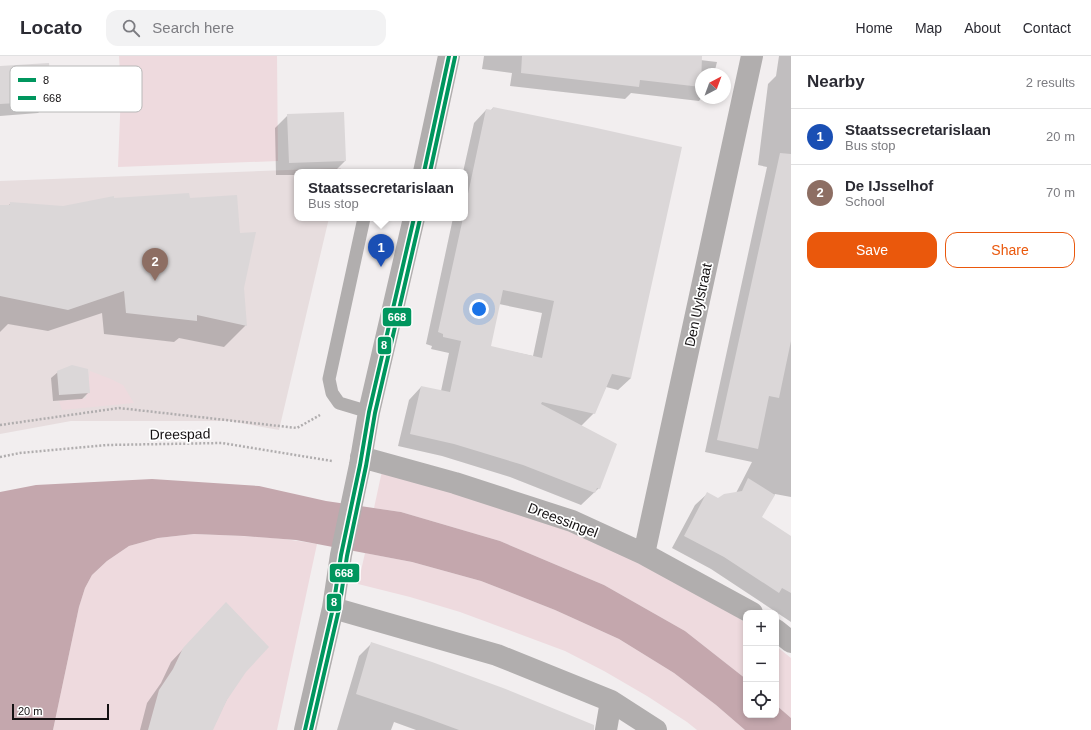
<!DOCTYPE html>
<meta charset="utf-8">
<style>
:root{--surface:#fff;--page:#f2f2f3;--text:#2b2b33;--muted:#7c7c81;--line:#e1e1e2;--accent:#ea580c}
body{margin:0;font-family:Helvetica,sans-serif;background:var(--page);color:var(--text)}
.controls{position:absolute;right:12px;bottom:12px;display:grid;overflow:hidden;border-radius:8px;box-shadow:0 2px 6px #0003}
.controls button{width:36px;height:36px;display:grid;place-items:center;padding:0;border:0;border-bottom:1px solid var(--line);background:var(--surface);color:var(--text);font:20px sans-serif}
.compass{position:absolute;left:695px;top:12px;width:36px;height:36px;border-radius:50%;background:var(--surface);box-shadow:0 2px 6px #0003;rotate:41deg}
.scale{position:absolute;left:12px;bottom:10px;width:97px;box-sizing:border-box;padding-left:4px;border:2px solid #141112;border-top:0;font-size:11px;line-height:14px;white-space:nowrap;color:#141112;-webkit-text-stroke:3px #fff;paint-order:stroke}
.you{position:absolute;left:479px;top:253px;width:14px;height:14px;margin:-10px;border:3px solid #fff;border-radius:50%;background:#1a73e8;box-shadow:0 0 0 6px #1a73e833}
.badge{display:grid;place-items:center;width:26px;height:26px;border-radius:50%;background:var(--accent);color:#fff;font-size:13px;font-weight:700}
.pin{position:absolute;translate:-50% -33px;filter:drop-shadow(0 1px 2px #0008)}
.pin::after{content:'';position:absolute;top:21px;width:14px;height:12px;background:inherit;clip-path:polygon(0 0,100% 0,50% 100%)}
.popup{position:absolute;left:294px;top:113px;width:174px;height:52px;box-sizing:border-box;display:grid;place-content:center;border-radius:8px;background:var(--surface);filter:drop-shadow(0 1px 3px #0005);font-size:13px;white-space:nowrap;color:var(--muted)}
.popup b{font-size:15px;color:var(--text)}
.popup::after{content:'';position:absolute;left:50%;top:100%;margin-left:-8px;border:8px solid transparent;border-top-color:var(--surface)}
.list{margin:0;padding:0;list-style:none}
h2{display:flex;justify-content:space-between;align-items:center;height:52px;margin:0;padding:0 16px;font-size:17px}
h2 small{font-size:13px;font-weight:400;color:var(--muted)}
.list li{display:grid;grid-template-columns:26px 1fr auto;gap:12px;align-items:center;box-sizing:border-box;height:56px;padding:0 16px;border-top:1px solid var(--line)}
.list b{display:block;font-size:15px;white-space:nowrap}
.list p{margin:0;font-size:13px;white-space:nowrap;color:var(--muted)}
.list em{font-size:13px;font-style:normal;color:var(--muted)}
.actions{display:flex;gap:8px;padding:12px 16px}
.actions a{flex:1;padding:9px 0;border:1px solid var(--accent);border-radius:12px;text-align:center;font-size:14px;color:var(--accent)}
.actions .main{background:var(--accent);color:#fff}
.icon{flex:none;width:22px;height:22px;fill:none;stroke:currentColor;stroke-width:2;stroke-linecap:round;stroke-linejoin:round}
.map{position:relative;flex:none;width:791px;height:674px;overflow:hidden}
header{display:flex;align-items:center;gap:24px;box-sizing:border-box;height:56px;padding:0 20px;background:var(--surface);border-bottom:1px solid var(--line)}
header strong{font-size:19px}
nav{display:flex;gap:22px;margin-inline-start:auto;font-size:14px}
.search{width:280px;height:36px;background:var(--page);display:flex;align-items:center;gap:10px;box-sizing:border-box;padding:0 14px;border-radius:12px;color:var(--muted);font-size:15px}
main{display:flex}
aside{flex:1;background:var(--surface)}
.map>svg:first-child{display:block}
.built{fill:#e7ddde}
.green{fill:#eedade}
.water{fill:#c4a7ad}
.shadow{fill:#0003;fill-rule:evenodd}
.building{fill:#dbd7d8;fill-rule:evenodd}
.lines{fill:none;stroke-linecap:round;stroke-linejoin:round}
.path{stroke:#b0adae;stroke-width:2.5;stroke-dasharray:2 2;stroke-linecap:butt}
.lane{stroke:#b1aeae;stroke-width:13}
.street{stroke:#b1aeae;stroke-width:22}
.bus-1-casing{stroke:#fff;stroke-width:7}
.bus-2-casing{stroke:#fff;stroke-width:7}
.bus-1{stroke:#00965e;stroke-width:4}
.bus-2{stroke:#00965e;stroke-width:4}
.labels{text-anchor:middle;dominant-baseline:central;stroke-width:3.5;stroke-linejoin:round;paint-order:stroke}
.street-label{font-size:14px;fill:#141112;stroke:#fff}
.key{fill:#fff;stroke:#b8b8b8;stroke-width:1}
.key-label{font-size:11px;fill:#141112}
.line-badge{stroke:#fff;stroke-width:1.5}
.badge-label{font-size:11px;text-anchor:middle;font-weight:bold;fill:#fff}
</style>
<header>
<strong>Locato</strong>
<div class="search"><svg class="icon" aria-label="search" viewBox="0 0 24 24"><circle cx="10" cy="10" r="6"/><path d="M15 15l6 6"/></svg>Search here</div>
<nav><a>Home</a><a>Map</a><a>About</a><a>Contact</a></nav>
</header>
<main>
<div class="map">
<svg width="791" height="674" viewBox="0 0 791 674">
<rect width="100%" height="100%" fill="#f2eeef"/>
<path class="built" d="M 341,112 L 340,116 L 297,116 L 297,162 L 329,162 L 279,374 L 229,365 L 71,365 L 0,378 L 0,125 Z"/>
<path class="green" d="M 119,0 L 277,0 L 278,105 L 118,111 L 121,35 Z
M 90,315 L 111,323 L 123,329 L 134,347 L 62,354 L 59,345 L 86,342 Z
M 382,415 L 441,431 L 612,490 L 708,542 L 746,567 L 746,623 L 685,575 L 604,529 L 500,485 L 401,456 L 374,452 Z
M 194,478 C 235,480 277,480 317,488 L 277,674 L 53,674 L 79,551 L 85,532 L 92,519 L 107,505 L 129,490 L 158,482 Z
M 365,497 L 412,506 L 481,525 L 555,554 L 619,583 L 674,617 L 716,649 L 745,674 L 697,674 L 687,666 L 647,640 L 604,615 L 565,595 L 460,556 L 410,541 L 358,528 Z
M 776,590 L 791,602 L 791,662 L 776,649 Z"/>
<path class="water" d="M 152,423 L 259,430 L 326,445 L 401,456 L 500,485 L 604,529 L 685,575 L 746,623 L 746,659 L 776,659 L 776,649 L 791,662 L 791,674 L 745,674 L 716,649 L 674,617 L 619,583 L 555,554 L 481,525 L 412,506 L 296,484 L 244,480 L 194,478 L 158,482 L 129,490 L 107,505 L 92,519 L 85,532 L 79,551 L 53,674 L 0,674 L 0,436 L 36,429 Z"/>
<path class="shadow" d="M 484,0 L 701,0 L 700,4 L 717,6 L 714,18 L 701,18 L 701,42 L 699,45 L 631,37 L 625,43 L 510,30 L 512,17 L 482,13 Z
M 779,0 L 791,0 L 791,441 L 775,438 L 760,461 L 791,481 L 791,566 L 711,513 L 672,492 L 695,449 L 707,438 L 718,443 L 736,437 L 752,406 L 705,396 L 767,111 L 758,109 L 768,28 L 776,20 Z
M 0,11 L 51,44 L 38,57 L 0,60 Z
M 493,52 L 631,322 L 618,334 L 606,331 L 594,357 L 581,370 L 599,432 L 581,449 L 510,421 L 442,400 L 398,390 L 409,344 L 421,331 L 441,335 L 449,297 L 431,293 L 432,290 L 426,288 L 453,162 L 465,162 L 465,116 L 463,116 L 474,67 L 486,54 L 490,55 ZM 499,248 L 542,257 L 533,300 L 490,291 Z
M 288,59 L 345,105 L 334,116 L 297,116 L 297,119 L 276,119 L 275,72 Z
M 113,143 L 189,143 L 243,232 L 246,269 L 224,291 L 179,282 L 174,286 L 104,278 L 102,257 L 48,275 L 8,268 L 0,276 L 0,150 L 8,150 L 11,147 L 63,151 Z
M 58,316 L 89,336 L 82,343 L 53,345 L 51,322 Z
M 214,560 L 245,615 L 227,643 L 212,674 L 140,674 L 147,647 L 161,627 L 171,606 Z
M 372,587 L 565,674 L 416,674 L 394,666 L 391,674 L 337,674 L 359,600 Z"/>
<path class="building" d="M 522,0 L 702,0 L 701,31 L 640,24 L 639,31 L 521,17 Z
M 49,7 L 52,45 L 0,48 L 0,10 Z
M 493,51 L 592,71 L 682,91 L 631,322 L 612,318 L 595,358 L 542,346 L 541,348 L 617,388 L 600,433 L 597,432 L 595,437 L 523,409 L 454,388 L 410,378 L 421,330 L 450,336 L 461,285 L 443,281 L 443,278 L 438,276 L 463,162 L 465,162 L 465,152 L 486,53 L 492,54 ZM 503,234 L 554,245 L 542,302 L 491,290 Z
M 344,56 L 346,105 L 289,107 L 287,58 Z
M 780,97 L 791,98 L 791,285 L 779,342 L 769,340 L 758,393 L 717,384 Z
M 189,137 L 190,142 L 237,139 L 240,177 L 256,176 L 244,232 L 247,270 L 197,259 L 197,265 L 126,257 L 124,235 L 68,254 L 0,240 L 0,149 L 10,149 L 10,146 L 63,150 L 114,140 L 114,142 Z
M 72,309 L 88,313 L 90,337 L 59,339 L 57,315 Z
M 748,422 L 775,439 L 762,461 L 791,480 L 791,537 L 782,532 L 779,537 L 724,501 L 684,480 L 707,436 L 718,442 L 724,438 L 742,435 Z
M 226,546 L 269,591 L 246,616 L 227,644 L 213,674 L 148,674 L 159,634 L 173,613 L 183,592 Z
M 371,586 L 432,606 L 503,632 L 594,669 L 594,674 L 459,674 L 421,660 L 356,638 Z"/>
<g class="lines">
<path class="path" d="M 0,369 L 119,352 L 297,372 L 320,359
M 0,401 L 20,397 L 107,389 L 222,387 L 332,405"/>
<path class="lane" d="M 364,162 L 329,323 L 332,337 L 339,347 L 369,356"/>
<path class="street" d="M 424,116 L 449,0
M 361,401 L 455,427 L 572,465 L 644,498 L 752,557
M 644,498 L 752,0
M 333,552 L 497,599 L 611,645 L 656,674
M 776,574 L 791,586
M 305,674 L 333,552 L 341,499 L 360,409 L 369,356 L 414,162
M 606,674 L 611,645"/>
<g class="bus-1-casing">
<path id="bus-1" d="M 424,116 L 449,0
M 305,674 L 333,552 L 341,499 L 360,409 L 369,356 L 414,162"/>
</g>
<g class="bus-2-casing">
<path id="bus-2" d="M 430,116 L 455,1
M 311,674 L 339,553 L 347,500 L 366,410 L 375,357 L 420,163"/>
</g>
<use href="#bus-1" class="bus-1"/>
<use href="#bus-2" class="bus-2"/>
</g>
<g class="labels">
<g class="street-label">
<text transform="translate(698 249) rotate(-78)">Den Uylstraat</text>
<text transform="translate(180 378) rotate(-1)">Dreespad</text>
<text transform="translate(563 464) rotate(21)">Dreessingel</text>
</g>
</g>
<rect x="10" y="10" width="132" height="46" rx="6" class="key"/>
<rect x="18" y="22" width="18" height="4" fill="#00965e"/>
<rect x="18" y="40" width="18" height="4" fill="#00965e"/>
<g class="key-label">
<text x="43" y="28">8</text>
<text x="43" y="46">668</text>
</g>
<g class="line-badge">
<rect x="382" y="251" width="30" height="20" rx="4" fill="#00965e"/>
<rect x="377" y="280" width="15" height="19" rx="4" fill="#00965e"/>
<rect x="329" y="507" width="31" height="20" rx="4" fill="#00965e"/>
<rect x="326" y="537" width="16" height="19" rx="4" fill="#00965e"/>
</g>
<g class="badge-label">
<text x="397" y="265">668</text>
<text x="384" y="293">8</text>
<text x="344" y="521">668</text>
<text x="334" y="550">8</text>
</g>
</svg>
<div class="controls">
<button>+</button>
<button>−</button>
<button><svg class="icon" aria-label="locate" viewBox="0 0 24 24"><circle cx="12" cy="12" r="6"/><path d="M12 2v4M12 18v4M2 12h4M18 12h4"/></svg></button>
</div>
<svg class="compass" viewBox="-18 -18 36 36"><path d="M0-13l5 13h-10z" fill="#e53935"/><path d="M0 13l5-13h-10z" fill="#7c7c81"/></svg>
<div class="scale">20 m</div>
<div class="you"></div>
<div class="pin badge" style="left:381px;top:211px;background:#1a4fb4">1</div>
<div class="popup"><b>Staatssecretarislaan</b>Bus stop</div>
<div class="pin badge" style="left:155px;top:225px;background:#8d6e63">2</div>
</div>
<aside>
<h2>Nearby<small>2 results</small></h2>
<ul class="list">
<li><span class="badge" style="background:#1a4fb4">1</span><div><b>Staatssecretarislaan</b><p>Bus stop</p></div><em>20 m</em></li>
<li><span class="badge" style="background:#8d6e63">2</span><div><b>De IJsselhof</b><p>School</p></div><em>70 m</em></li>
</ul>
<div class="actions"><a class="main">Save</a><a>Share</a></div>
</aside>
</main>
